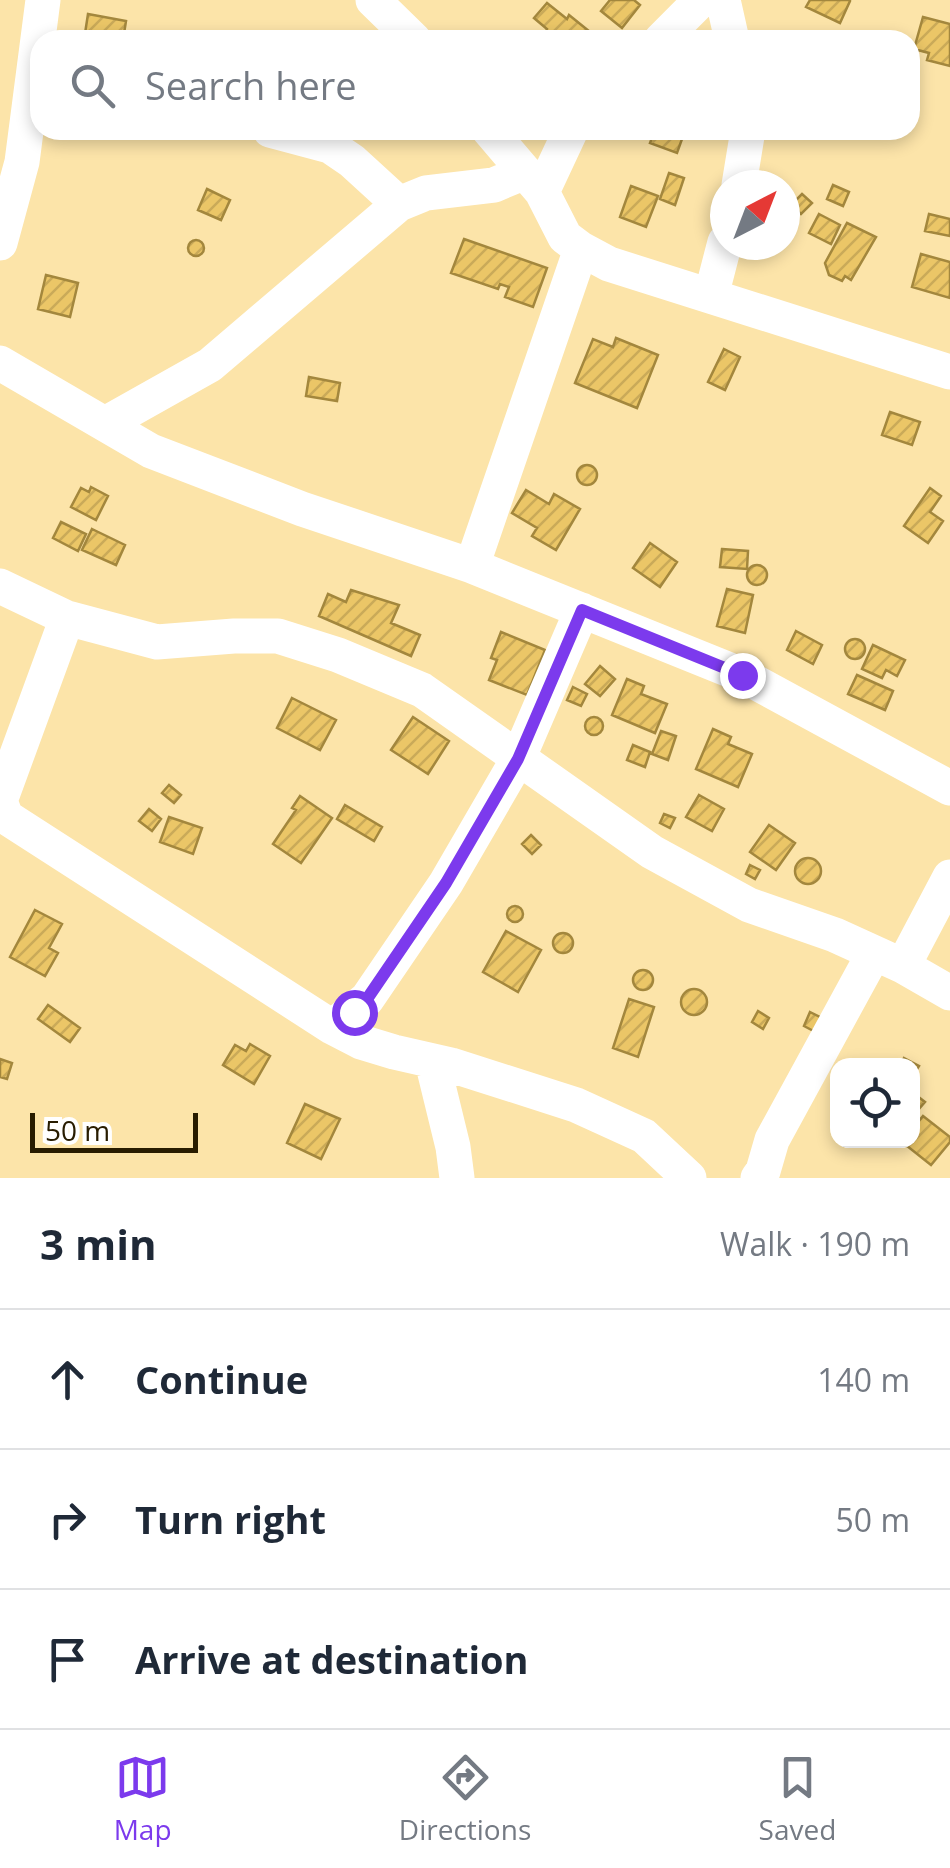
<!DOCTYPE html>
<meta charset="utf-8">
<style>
:root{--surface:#fff;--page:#f6f6f7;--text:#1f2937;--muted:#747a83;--line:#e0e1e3;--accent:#7c3aed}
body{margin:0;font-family:"Open Sans",sans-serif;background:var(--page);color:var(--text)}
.controls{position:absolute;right:30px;bottom:30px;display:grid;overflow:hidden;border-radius:20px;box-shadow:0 5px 15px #0003}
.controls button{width:90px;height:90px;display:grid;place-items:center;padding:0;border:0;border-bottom:2px solid var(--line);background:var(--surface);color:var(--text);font:50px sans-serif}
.compass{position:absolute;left:710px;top:170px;width:90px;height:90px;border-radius:50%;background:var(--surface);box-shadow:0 5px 15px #0003;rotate:42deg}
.scale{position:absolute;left:30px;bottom:25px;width:168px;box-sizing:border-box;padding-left:10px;border:5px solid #281c00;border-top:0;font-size:28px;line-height:35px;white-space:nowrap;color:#281c00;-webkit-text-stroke:8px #fff;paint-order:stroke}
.stop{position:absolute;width:30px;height:30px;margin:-22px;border:8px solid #7c3aed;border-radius:50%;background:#fff}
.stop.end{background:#7c3aed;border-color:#fff;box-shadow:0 2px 10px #0008}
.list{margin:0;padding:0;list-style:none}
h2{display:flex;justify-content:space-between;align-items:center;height:130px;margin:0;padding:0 40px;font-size:42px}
h2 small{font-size:32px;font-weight:400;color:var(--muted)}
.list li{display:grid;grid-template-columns:65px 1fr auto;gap:30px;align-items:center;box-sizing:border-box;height:140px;padding:0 40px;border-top:2px solid var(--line)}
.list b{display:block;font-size:38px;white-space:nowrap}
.list em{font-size:32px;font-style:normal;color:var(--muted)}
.icon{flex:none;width:55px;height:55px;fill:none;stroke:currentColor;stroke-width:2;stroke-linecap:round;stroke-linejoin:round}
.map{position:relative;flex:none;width:950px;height:1178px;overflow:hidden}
.search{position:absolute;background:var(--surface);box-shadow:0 5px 15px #0003;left:30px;right:30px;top:30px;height:110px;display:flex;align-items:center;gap:25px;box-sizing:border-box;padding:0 35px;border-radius:30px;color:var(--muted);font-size:38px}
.sheet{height:550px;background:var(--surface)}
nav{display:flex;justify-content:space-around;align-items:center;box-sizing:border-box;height:140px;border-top:2px solid var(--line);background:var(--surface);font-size:28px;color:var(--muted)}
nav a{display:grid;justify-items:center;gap:5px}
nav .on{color:var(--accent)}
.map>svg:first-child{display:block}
.building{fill:url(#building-hatch);stroke:#a3873d;stroke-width:2.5}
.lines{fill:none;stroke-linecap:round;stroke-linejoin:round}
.minor{stroke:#fff;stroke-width:35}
.route{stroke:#7c3aed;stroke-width:12}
</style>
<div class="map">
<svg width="950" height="1178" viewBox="0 0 950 1178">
<defs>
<pattern id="building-hatch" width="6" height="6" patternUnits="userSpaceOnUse" patternTransform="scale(2.5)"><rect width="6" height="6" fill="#ebc667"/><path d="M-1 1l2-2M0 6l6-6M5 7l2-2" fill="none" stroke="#caaa58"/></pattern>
</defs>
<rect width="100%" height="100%" fill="#fce4a9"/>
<path class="building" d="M 610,0 L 634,0 L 640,5 L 622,28 L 601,11 Z
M 810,0 L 849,0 L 850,1 L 840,23 L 806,7 Z
M 547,3 L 567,19 L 569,15 L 600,40 L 541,40 L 547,29 L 534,18 Z
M 88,14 L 126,21 L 123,40 L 84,40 Z
M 923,17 L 950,24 L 950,66 L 927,60 L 929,53 L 914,49 Z
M 655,130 L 682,139 L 677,153 L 650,143 Z
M 669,173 L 684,178 L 675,205 L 660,199 Z
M 833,185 L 849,192 L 843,206 L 827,199 Z
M 631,186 L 658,196 L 646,227 L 620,217 Z
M 207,189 L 230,200 L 221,220 L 198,210 Z
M 802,194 L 812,203 L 801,214 L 792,204 Z
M 819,214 L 840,225 L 831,244 L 809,233 Z
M 929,214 L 950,219 L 950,236 L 925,231 Z
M 847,223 L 876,237 L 851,280 L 845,276 L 842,281 L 829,275 L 825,263 Z
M 464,239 L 547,268 L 533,307 L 505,297 L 509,287 L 500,284 L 498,289 L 451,273 Z
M188 248a8 8 0 1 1 16 0a8 8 0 1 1-16 0Z
M 921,254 L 950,262 L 950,298 L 912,287 Z
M 46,275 L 78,283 L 70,317 L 38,309 Z
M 616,338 L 658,355 L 637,408 L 575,383 L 593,339 L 613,347 Z
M 724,349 L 740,357 L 725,390 L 708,382 Z
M 309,377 L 340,383 L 337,401 L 306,396 Z
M 890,412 L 920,422 L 912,445 L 882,435 Z
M577 475a10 10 0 1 1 20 0a10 10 0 1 1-20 0Z
M 91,487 L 108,496 L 96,520 L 71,507 L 81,488 L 89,492 Z
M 930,488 L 941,496 L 930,512 L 943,521 L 928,543 L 904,526 Z
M 526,490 L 549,504 L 554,494 L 580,509 L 556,550 L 532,536 L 537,528 L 512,513 Z
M 61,522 L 86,534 L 78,551 L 53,538 Z
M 92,529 L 125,545 L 116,565 L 82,550 Z
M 650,543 L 677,562 L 660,587 L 633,568 Z
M 722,549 L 748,551 L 747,569 L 720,567 Z
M747 575a10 10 0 1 1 20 0a10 10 0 1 1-20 0Z
M 727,589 L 753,595 L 745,633 L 717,626 Z
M 351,590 L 399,605 L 391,623 L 420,635 L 411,656 L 319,616 L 328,594 L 346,602 Z
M 796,631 L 822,645 L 813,664 L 787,650 Z
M 501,632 L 545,650 L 527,695 L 489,680 L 497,660 L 491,658 Z
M845 649a10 10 0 1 1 20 0a10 10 0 1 1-20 0Z
M 873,645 L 905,660 L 897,676 L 886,670 L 882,678 L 862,669 Z
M 600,666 L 615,679 L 600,696 L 585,684 Z
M 857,675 L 893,691 L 885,710 L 848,694 Z
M 627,679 L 644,686 L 641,694 L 667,704 L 655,733 L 612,715 Z
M 573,687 L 587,694 L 581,706 L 567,700 Z
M 292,698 L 336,720 L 320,750 L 277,728 Z
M585 726a9 9 0 1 1 18 0a9 9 0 1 1-18 0Z
M 413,717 L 449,741 L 428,774 L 391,750 Z
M 713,729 L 731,737 L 728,744 L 752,754 L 738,787 L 696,769 Z
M 661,731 L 676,736 L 668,760 L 652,754 Z
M 633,745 L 650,752 L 645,767 L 627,760 Z
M 169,785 L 181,795 L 174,803 L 162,793 Z
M 699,795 L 724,809 L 712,831 L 686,817 Z
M 300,796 L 332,818 L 301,863 L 273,844 L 296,810 L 292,808 Z
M 345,805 L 382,827 L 374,841 L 337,819 Z
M 149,809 L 161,819 L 152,831 L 139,821 Z
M 664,814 L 675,818 L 670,828 L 660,823 Z
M 169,817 L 202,828 L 193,854 L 160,842 Z
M 769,825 L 795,843 L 776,870 L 750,852 Z
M 531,835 L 541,845 L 532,854 L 522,844 Z
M795 871a13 13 0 1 1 26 0a13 13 0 1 1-26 0Z
M 750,865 L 760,870 L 755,879 L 746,874 Z
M507 914a8 8 0 1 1 16 0a8 8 0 1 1-16 0Z
M 35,910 L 62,924 L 49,948 L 58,953 L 45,976 L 10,957 Z
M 506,931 L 541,950 L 518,992 L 483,972 Z
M553 943a10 10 0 1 1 20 0a10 10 0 1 1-20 0Z
M633 980a10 10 0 1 1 20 0a10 10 0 1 1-20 0Z
M681 1002a13 13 0 1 1 26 0a13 13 0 1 1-26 0Z
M 629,999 L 654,1007 L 638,1057 L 613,1048 Z
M 48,1005 L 80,1028 L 70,1042 L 38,1019 Z
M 758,1011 L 769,1018 L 763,1029 L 752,1022 Z
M 810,1012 L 834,1024 L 827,1038 L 804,1026 Z
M 250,1044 L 270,1056 L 254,1084 L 223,1065 L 235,1045 L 246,1051 Z
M 904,1058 L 919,1066 L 912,1077 L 912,1066 L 900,1066 Z
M 0,1059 L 12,1063 L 7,1079 L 0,1077 Z
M 912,1092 L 925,1102 L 912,1117 Z
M 305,1104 L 340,1119 L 321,1159 L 287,1143 Z
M 923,1116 L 950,1137 L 950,1142 L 931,1165 L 902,1142 L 912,1140 L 912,1129 Z"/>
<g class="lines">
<path class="minor" d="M 373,0 L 414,40
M 723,0 L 732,40
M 661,40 L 701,0
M 270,130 L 330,146 L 352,161 L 399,204
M 489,130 L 542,192 L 565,237 L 581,249 L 609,264 L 950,372
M 739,185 L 748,130
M 542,192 L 571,130
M 0,243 L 22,162 L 43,0
M 711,296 L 725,242
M 0,363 L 151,451 L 302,509 L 472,566 L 742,675 L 950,788
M 105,424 L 210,365 L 399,204 L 426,193 L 494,185 L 525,172
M 472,566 L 581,249
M 0,586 L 67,618 L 157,642 L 234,636 L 278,636 L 338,655 L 422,690 L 652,852 L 749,905 L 835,935 L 903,966 L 950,993
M 67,618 L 0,801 L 6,817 L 332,1027 L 361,1042 L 394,1052 L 451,1065 L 576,1105 L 644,1136 L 689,1178
M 903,966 L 950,877
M 332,1027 L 367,999 L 446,883 L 518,759 L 582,610
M 432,1061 L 453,1147 L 457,1178
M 758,1178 L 763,1171 L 772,1140 L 874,953"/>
</g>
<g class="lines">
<path class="route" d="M 354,1012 L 367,999 L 446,883 L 518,759 L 582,610 L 742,675"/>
</g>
</svg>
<div class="controls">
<button><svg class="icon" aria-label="locate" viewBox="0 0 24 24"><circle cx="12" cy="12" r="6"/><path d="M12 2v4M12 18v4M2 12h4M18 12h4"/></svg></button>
</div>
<svg class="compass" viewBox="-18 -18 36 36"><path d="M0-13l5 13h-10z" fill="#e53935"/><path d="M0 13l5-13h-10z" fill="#747a83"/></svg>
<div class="scale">50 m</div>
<div class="stop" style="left:354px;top:1012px"></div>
<div class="stop end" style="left:742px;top:675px"></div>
<div class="search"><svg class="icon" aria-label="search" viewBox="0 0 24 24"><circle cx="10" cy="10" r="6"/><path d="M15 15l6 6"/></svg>Search here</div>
</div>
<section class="sheet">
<h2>3 min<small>Walk · 190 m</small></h2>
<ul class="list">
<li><svg class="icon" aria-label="ahead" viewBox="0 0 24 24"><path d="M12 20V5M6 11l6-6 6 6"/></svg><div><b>Continue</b></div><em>140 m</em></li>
<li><svg class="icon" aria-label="right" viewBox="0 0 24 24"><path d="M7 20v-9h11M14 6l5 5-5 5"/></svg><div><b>Turn right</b></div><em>50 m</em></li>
<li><svg class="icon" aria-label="arrive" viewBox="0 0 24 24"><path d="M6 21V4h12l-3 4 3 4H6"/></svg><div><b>Arrive at destination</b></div></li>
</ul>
</section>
<nav>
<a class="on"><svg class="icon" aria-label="map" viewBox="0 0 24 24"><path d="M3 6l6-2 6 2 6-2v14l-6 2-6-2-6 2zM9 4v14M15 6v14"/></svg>Map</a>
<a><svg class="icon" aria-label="directions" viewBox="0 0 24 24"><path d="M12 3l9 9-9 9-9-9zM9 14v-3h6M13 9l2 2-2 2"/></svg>Directions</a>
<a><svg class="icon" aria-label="saved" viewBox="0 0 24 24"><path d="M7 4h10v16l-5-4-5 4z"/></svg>Saved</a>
</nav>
